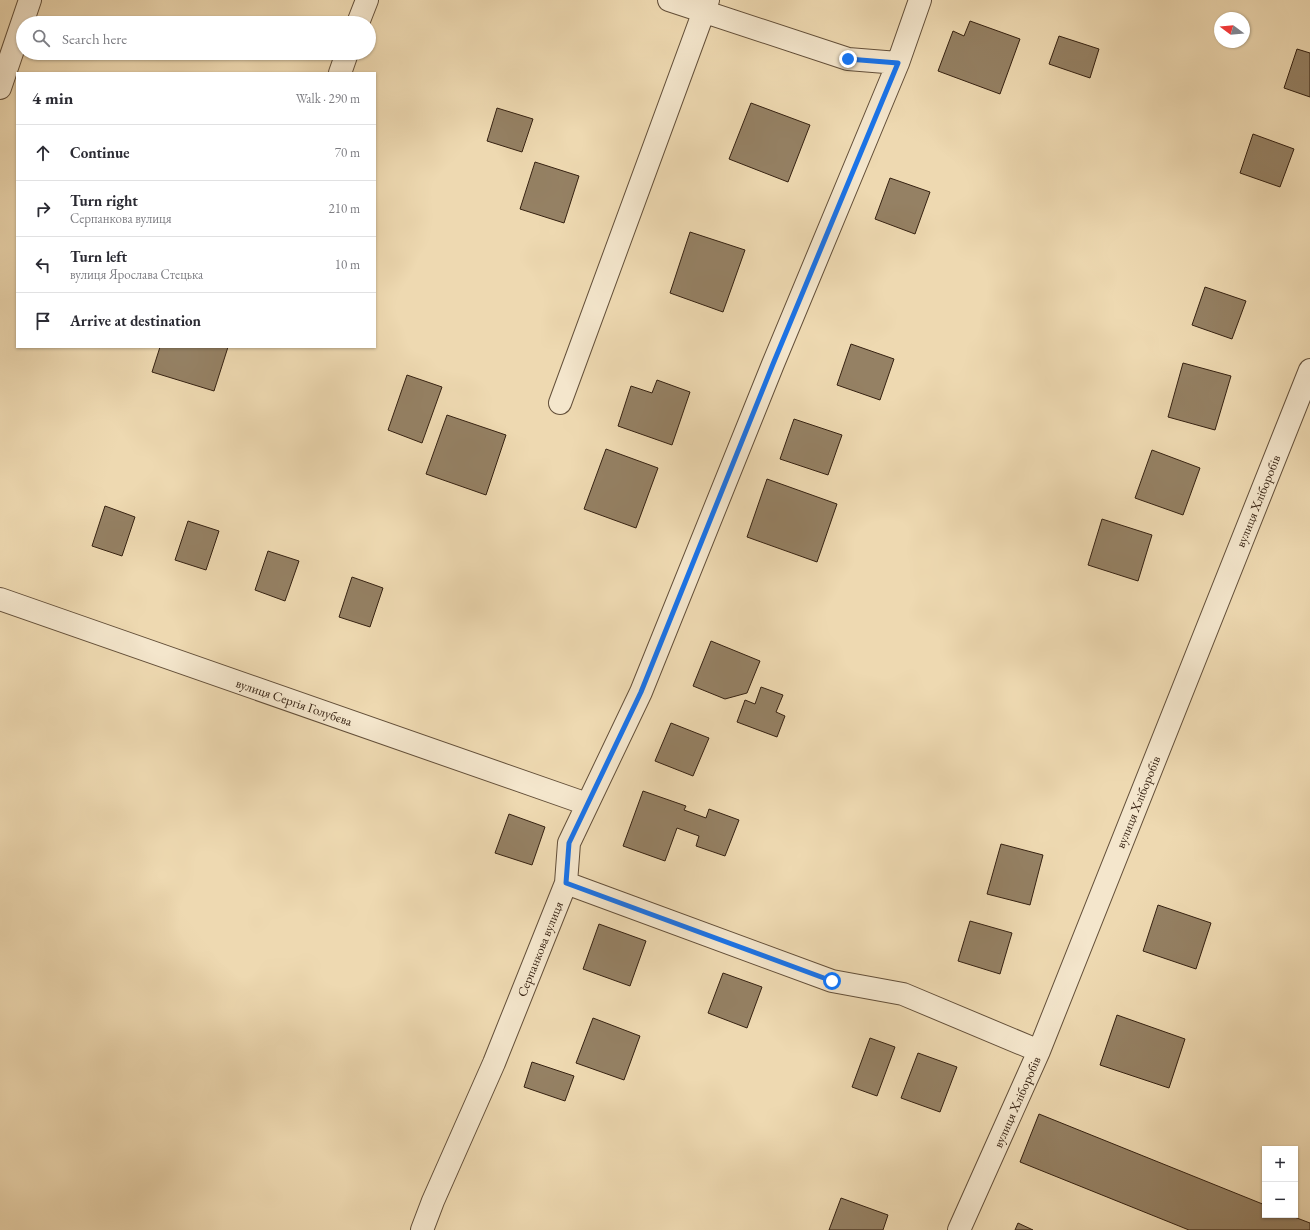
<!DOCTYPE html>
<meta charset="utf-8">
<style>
:root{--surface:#fff;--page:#f7f7f7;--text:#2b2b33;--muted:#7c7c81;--line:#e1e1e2}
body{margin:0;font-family:"EB Garamond",serif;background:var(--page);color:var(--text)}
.controls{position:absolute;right:12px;bottom:12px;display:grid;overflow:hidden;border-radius:0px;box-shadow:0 1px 3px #0004}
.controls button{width:36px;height:36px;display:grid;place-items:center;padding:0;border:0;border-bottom:1px solid var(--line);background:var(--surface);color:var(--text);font:20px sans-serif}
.compass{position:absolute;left:1214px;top:12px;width:36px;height:36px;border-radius:50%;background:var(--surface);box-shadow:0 1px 3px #0004;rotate:286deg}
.stop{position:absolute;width:12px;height:12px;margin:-9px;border:3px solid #1a73e8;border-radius:50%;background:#fff}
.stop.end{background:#1a73e8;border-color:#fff;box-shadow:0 1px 4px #0008}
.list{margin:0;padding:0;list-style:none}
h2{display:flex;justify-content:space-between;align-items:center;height:52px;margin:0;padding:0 16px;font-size:17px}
h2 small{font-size:13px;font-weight:400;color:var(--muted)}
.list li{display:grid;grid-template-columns:26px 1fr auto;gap:12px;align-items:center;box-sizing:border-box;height:56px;padding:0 16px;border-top:1px solid var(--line)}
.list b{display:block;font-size:15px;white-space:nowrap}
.list p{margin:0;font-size:13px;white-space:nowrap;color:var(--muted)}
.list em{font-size:13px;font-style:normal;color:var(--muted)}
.icon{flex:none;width:22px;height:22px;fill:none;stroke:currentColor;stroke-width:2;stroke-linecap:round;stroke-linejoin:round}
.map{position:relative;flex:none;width:1310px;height:1230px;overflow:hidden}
.search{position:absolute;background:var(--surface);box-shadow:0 1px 3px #0004;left:16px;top:16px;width:360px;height:44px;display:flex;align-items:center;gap:10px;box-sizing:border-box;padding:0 14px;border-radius:22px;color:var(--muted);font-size:15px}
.panel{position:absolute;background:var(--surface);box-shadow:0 1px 3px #0004;left:16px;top:72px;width:360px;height:276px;border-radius:0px}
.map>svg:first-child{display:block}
.building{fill:#958164;stroke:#352111}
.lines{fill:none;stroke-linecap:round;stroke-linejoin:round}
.minor-casing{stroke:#634f39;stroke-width:24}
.minor{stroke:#f4e6cc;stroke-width:22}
.route{stroke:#1a73e8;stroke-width:5}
.labels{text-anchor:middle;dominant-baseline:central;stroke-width:3;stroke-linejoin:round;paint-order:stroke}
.street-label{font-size:13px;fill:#352111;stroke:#f4e6cc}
</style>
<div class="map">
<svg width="1310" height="1230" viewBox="0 0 1310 1230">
<rect width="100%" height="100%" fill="#eed9b1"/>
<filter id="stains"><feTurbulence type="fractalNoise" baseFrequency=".005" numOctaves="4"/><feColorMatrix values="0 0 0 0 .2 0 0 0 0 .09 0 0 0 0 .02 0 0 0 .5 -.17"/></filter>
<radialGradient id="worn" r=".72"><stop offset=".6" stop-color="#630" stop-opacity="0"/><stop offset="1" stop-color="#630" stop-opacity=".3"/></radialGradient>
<path class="building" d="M 970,21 L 1020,39 L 1000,94 L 938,71 L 953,31 L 964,36 Z
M 1059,36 L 1099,49 L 1090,78 L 1049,64 Z
M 1297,49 L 1310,53 L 1310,97 L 1284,88 Z
M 751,103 L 810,125 L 788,182 L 729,159 Z
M 497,108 L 533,119 L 522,152 L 487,141 Z
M 1253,134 L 1294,149 L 1280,187 L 1240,173 Z
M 535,162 L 579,176 L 564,223 L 520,209 Z
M 890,178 L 930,192 L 915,234 L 875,219 Z
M 690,232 L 745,250 L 723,312 L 670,293 Z
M 1205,287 L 1246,301 L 1232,339 L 1192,325 Z
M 851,344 L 894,359 L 880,400 L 837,385 Z
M 160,347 L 228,347 L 214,391 L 152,372 Z
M 1183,363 L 1231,376 L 1215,430 L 1168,417 Z
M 407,375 L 442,387 L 422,443 L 388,430 Z
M 657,380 L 690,392 L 672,445 L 618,426 L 631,386 L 652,393 Z
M 447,415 L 506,435 L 486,495 L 426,474 Z
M 794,419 L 842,435 L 828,475 L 780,459 Z
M 606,449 L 658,468 L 636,528 L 584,509 Z
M 1152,450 L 1200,468 L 1183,515 L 1135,498 Z
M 767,479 L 837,504 L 817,562 L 747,537 Z
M 105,506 L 135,517 L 122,556 L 92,546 Z
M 1102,519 L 1152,535 L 1138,581 L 1088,565 Z
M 188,521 L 219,531 L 206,570 L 175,560 Z
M 268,551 L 299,561 L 285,601 L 255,590 Z
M 352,577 L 383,588 L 370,627 L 339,617 Z
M 711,641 L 760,661 L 747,693 L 725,699 L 693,686 Z
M 761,687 L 783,695 L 776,712 L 785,716 L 777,737 L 737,722 L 745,700 L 755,704 Z
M 671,723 L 709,738 L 693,776 L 655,761 Z
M 643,791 L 686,806 L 684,810 L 706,818 L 709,809 L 739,820 L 725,856 L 696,846 L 699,836 L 677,828 L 665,861 L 623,846 Z
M 509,814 L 545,827 L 532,865 L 495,853 Z
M 1001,844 L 1043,855 L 1030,905 L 987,894 Z
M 1158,905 L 1211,923 L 1196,969 L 1143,951 Z
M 970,921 L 1012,933 L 1000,974 L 958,961 Z
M 599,924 L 646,941 L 630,986 L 583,969 Z
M 723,973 L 762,987 L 747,1028 L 708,1013 Z
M 1117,1015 L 1185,1039 L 1169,1088 L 1100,1065 Z
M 593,1018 L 640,1036 L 624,1080 L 576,1063 Z
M 870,1038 L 895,1047 L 877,1096 L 852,1087 Z
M 918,1053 L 957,1067 L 940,1112 L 901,1098 Z
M 532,1062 L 574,1076 L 565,1101 L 524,1087 Z
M 1039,1114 L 1265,1205 L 1265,1215 L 1289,1215 L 1310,1223 L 1310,1230 L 1189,1230 L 1020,1162 Z
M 841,1198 L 888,1215 L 883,1230 L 829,1230 Z
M 1018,1223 L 1033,1230 L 1015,1230 Z"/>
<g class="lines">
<g class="minor-casing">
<path id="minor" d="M 669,0 L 848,59 L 898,63
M 358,23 L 367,0
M 340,73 L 347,53
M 0,88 L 30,0
M 560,403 L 708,0
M 0,599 L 587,804
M 566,883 L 832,981 L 903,994 L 1039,1051
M 422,1230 L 433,1201 L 494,1063 L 566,883 L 569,843 L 641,692 L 773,364 L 898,63 L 920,0
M 959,1230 L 1039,1051 L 1310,370"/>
</g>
<use href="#minor" class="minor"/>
</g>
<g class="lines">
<path class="route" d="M 832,981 L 566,883 L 569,843 L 641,692 L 773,364 L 898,63 L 848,59"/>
</g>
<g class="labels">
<g class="street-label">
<text transform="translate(1258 501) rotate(-68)">вулиця Хліборобів</text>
<text transform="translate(294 702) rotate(19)">вулиця Сергія Голубєва</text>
<text transform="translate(1138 802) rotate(-68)">вулиця Хліборобів</text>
<text transform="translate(540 949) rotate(-68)">Серпанкова вулиця</text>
<text transform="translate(1017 1102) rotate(-66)">вулиця Хліборобів</text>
</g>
</g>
<rect width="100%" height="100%" filter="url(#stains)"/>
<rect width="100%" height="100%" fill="url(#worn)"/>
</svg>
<div class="controls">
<button>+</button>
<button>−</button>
</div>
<svg class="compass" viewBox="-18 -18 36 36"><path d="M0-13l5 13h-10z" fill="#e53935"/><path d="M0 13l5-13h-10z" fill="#7c7c81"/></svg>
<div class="stop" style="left:832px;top:981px"></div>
<div class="stop end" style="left:848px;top:59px"></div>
<div class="search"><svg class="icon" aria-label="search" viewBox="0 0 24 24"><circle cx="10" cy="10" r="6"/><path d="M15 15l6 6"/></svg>Search here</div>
<section class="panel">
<h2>4 min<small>Walk · 290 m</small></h2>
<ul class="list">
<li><svg class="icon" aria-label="ahead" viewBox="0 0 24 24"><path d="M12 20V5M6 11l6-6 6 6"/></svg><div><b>Continue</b></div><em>70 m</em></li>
<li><svg class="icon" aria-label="right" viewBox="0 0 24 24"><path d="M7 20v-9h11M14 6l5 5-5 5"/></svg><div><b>Turn right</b><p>Серпанкова вулиця</p></div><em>210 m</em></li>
<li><svg class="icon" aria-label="left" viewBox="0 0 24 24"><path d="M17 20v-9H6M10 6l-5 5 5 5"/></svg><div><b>Turn left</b><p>вулиця Ярослава Стецька</p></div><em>10 m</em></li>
<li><svg class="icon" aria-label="arrive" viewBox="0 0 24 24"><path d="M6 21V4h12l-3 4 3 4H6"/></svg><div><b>Arrive at destination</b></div></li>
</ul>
</section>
</div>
